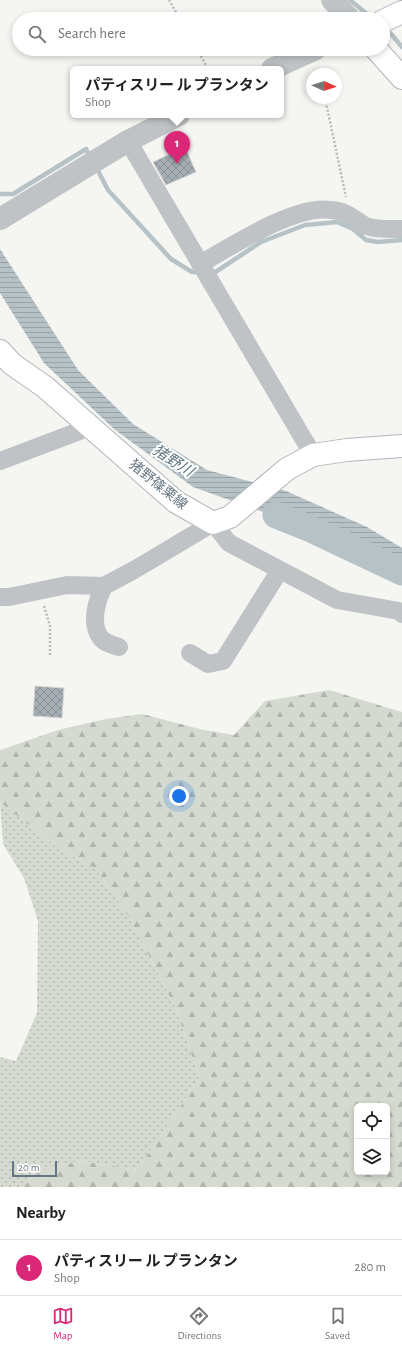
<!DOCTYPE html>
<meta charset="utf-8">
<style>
:root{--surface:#fff;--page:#f6f6f6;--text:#222;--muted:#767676;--line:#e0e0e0;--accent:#db2777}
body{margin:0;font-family:"Alegreya Sans","Noto Sans JP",sans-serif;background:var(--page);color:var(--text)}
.controls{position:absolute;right:12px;bottom:12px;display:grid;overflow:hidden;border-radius:6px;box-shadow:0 2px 6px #0003}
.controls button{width:36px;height:36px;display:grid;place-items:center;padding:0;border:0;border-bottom:1px solid var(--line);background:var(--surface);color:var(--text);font:20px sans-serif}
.compass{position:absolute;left:306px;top:68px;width:36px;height:36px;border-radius:50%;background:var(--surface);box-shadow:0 2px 6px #0003;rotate:93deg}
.scale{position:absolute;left:12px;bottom:10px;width:45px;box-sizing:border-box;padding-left:4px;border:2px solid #657582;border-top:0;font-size:11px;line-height:14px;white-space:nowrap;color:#657582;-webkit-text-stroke:3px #fff;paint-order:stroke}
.you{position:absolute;left:179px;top:796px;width:14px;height:14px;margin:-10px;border:3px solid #fff;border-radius:50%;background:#1a73e8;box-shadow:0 0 0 6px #1a73e833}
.badge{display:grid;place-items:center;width:26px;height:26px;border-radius:50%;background:var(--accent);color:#fff;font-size:13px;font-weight:700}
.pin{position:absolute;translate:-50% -33px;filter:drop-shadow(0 1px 2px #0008)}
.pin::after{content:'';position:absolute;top:21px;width:14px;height:12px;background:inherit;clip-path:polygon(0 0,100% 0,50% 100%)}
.popup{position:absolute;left:70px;top:66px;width:214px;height:52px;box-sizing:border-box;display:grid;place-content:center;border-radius:6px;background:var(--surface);filter:drop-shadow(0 1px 3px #0005);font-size:13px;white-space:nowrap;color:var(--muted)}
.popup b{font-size:15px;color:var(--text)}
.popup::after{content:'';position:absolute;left:50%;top:100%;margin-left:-8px;border:8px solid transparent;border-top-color:var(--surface)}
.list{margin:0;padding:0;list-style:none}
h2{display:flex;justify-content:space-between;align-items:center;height:52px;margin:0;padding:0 16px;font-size:17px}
h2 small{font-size:13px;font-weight:400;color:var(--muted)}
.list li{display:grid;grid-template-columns:26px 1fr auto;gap:12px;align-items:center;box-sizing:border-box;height:56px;padding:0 16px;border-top:1px solid var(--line)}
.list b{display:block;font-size:15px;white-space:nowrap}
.list p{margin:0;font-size:13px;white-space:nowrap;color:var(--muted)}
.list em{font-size:13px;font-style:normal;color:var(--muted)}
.icon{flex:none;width:22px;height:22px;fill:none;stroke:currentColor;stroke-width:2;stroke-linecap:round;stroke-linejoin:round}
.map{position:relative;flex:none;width:402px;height:1187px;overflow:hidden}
.search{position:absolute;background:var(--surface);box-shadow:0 2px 6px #0003;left:12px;right:12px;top:12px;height:44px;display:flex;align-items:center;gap:10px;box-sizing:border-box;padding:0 14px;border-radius:22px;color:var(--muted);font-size:15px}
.sheet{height:108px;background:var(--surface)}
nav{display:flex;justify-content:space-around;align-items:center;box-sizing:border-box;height:56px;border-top:1px solid var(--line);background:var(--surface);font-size:11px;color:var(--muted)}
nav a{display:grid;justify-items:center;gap:2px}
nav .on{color:var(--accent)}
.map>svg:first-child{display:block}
.grass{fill:url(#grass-dots)}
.forest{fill:url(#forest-firs);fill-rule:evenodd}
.water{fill:url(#water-rules)}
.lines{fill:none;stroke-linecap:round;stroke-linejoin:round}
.stream{stroke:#b7c2c7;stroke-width:4.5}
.river{stroke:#b7c2c7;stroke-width:27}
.building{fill:url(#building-cross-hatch);stroke:#d7d7d5}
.secondary-casing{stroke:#b1b6bb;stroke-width:24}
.path{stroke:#b7babc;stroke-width:2.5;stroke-dasharray:2 2;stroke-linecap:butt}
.minor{stroke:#bfc3c6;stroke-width:18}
.tertiary{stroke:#bfc3c6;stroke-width:22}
.secondary{stroke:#fff;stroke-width:22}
.labels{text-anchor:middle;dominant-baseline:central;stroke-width:4;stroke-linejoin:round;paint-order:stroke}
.street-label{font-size:14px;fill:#657582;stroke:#fff}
.water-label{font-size:15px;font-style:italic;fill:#61777f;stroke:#fff}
</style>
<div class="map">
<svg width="402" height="1187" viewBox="0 0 402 1187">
<defs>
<pattern id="grass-dots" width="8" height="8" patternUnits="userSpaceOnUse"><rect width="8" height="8" fill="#d5dad1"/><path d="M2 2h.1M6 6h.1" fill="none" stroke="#b0b5af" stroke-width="1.8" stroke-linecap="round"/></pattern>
<pattern id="forest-firs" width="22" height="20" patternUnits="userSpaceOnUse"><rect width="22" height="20" fill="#d5dad1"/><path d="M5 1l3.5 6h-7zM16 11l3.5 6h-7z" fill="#b0b5af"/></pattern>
<pattern id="water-rules" width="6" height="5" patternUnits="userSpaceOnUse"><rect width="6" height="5" fill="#b7c2c7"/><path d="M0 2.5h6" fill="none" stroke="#98a2a7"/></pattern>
<pattern id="building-cross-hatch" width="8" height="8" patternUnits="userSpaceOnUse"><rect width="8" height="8" fill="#a5aeb3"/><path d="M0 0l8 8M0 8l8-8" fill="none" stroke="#8a9297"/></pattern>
</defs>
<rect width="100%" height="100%" fill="#f5f5f2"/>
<path class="grass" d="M 0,802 L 59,849 L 95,868 L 131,920 L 176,1009 L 200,1078 L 137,1170 L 82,1161 L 38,1169 L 24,1187 L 0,1187 L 0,1057 L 16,1061 L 37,1013 L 38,921 L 24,878 L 3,844 Z"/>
<path class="forest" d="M 329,690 L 402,712 L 402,1187 L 24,1187 L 38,1169 L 82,1161 L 137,1170 L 200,1078 L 176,1009 L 131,920 L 95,868 L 59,849 L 0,802 L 0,750 L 58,730 L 106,719 L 142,714 L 204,730 L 234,735 L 265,701 ZM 357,1106 L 387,1106 L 387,1172 L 357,1172 Z"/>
<path class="water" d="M 0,249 L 78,370 L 133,424 L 207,470 L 286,491 L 367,527 L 402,548 L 402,572 L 311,529 L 193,487 L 114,429 L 44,363 L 0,293 Z"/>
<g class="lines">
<path class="stream" d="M 350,0 L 373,19
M 384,28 L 392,35 L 402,47
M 96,167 L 108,190 L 171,259 L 192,272 L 201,272
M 0,194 L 13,194 L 86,149 L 90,157
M 210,272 L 214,273 L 261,242 L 305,225 L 337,222 L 353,229 L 366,240 L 378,242 L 402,240"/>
<path class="river" d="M 276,515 L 311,529 L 402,572"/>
</g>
<path class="building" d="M 185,147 L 196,172 L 166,185 L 153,162 Z
M 35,686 L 64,688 L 62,718 L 33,716 Z"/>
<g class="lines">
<g class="secondary-casing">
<path id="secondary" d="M 383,21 L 402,12
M 376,49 L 402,78
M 0,351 L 12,364 L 45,387 L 176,502 L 213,523 L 230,517 L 287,469 L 313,455 L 347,450 L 402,446"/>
</g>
<path class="path" d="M 169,0 L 180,19
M 197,49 L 208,69
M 325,98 L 346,197
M 44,606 L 50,626 L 50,656"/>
<path class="minor" d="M 128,141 L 313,455
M 200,264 C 230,247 296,204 330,210 C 334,210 339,211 342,212 C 351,215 358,222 366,226 C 378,230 390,229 402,229
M 0,461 L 90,427
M 104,586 C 97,600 90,622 100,637 C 104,643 113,645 119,647
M 0,597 L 9,597 L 67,585 L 104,586 L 134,570 L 213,523 L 229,543 L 337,600 L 399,611 L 402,614
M 190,653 L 208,664 L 223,661 L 280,570"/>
<path class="tertiary" d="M 332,0 L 350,19
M 272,69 L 316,49
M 0,219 L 128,141 L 179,115"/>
<use href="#secondary" class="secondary"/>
</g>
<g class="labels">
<g class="street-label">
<text transform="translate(158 485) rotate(39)">猪野篠栗線</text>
</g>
<g class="water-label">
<text transform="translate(173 461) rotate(33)">猪野川</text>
</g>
</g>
</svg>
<div class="controls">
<button><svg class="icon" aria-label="locate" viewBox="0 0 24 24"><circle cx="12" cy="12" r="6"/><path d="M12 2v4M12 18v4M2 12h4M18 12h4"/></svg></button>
<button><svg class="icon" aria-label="layers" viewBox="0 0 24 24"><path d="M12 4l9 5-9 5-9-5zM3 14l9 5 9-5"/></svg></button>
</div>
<svg class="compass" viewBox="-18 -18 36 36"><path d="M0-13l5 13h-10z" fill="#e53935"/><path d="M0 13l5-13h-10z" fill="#767676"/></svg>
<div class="scale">20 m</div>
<div class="you"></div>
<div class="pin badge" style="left:177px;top:164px">1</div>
<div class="popup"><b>パティスリー ル プランタン</b>Shop</div>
<div class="search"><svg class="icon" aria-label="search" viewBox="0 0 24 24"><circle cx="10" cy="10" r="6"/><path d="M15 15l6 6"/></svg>Search here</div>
</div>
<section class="sheet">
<h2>Nearby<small></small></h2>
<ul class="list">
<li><span class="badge">1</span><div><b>パティスリー ル プランタン</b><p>Shop</p></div><em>280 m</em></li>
</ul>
</section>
<nav>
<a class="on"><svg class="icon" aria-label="map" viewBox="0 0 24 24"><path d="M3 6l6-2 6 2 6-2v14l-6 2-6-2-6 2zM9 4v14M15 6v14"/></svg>Map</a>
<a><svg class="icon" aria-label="directions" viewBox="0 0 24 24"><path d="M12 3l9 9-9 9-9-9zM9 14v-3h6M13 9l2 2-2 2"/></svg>Directions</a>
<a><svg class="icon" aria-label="saved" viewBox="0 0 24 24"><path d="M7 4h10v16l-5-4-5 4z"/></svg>Saved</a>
</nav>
